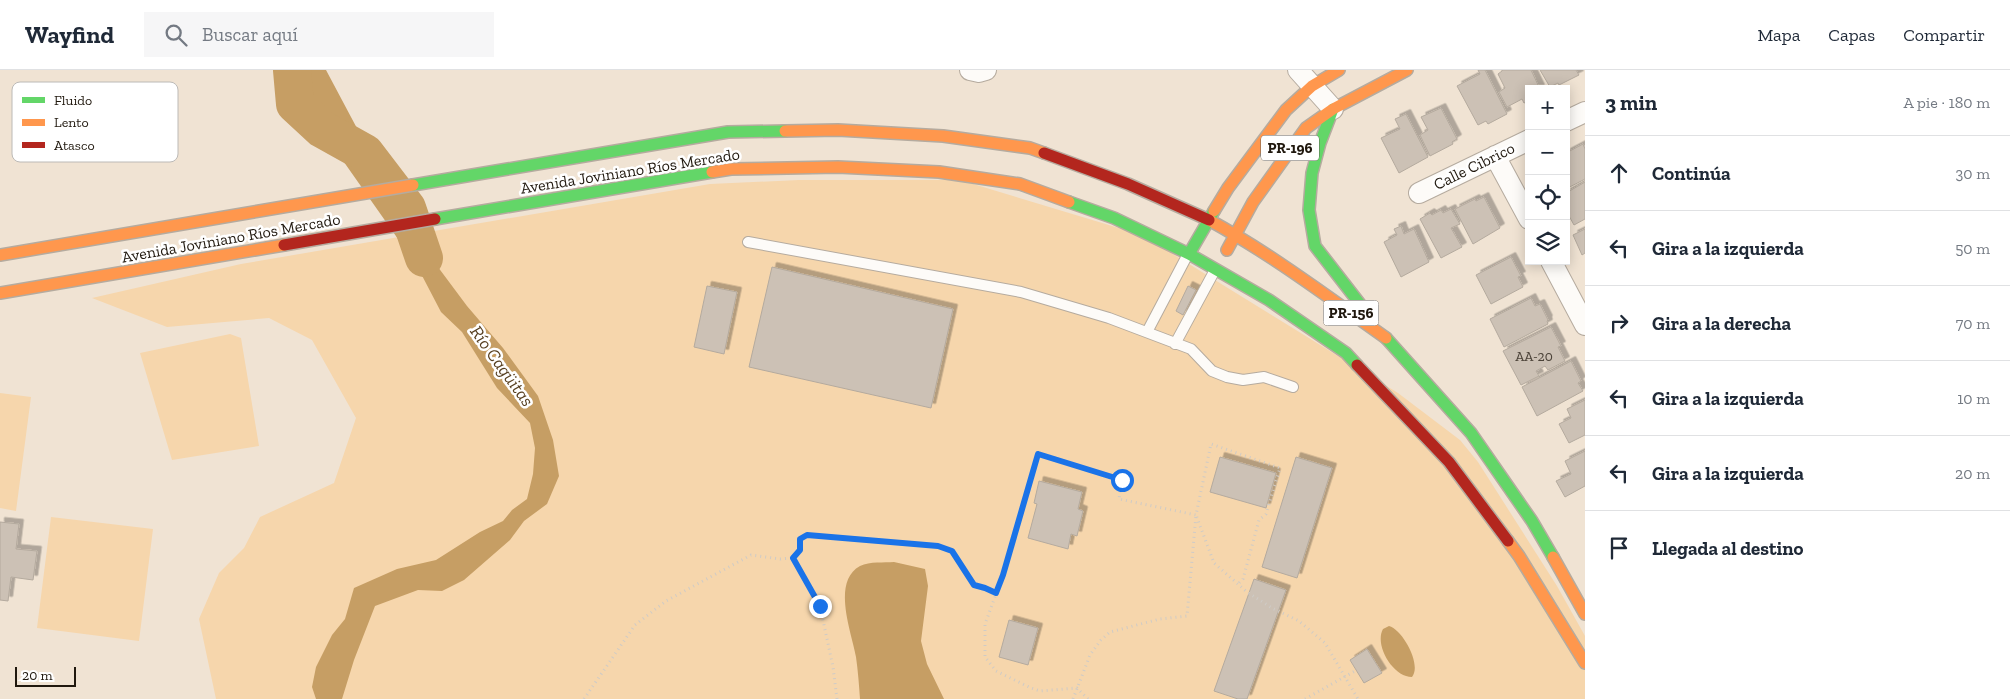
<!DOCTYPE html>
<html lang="es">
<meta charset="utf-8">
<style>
:root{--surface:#fff;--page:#f6f6f7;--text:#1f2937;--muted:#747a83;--line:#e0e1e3}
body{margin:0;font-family:"Zilla Slab",serif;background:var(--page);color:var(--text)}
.controls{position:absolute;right:15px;top:15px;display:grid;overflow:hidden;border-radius:0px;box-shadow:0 2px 12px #0003}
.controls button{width:45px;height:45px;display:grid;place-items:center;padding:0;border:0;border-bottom:1px solid var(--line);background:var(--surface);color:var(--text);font:25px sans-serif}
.scale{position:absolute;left:15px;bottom:12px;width:61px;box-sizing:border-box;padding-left:5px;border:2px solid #20180e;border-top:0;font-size:14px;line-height:18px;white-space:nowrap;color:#20180e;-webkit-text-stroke:4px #fff;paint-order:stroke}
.stop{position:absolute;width:15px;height:15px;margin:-11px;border:4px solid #1a73e8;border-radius:50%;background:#fff}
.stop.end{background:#1a73e8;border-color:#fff;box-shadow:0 1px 5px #0008}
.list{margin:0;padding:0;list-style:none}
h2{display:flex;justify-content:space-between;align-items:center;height:65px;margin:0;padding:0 20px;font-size:21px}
h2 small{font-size:16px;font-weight:400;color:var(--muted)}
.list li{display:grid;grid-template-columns:32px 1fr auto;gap:15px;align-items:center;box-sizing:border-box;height:75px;padding:0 20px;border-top:1px solid var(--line)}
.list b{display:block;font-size:19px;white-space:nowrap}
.list em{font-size:16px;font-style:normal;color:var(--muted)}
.icon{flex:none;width:28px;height:28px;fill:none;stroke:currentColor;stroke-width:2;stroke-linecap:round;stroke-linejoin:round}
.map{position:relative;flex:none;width:1585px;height:629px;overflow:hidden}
header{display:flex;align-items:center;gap:30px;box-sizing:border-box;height:70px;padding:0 25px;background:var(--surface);border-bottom:1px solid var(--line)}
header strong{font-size:24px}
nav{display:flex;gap:28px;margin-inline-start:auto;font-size:18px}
.search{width:350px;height:45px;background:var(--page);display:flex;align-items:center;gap:12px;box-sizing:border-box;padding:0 18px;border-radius:0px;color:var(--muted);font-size:19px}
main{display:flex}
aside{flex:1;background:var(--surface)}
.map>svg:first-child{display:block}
.green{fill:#f6d6ac}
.water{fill:#c69e64}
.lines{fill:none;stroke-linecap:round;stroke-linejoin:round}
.river{stroke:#c69e64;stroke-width:38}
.building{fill:#ccc1b5;stroke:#b4aa9e;filter:url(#shadow)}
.lane-casing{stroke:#b5ab9f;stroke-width:12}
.street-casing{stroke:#b5ab9f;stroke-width:22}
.fast-casing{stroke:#b5ab9f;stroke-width:14}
.slow-casing{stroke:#b5ab9f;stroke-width:14}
.jam-casing{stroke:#b5ab9f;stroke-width:14}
.path{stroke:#cfcbc6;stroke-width:3;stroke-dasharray:1 4;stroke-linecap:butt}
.lane{stroke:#fdfbf8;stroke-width:10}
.street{stroke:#fdfbf8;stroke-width:20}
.fast{stroke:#63d668;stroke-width:11}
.slow{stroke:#ff974d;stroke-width:11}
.jam{stroke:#b3261e;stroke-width:11}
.route{stroke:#1a73e8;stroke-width:6}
.labels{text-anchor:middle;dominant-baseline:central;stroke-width:5;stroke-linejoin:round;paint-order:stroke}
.number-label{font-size:14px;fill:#4b4238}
.shield{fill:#fff;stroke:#635d56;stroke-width:1}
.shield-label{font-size:15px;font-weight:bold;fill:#20180e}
.street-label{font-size:16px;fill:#20180e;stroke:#fff}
.water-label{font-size:18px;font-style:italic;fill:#573f20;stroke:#fff}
.key{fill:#fff;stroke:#bcbab7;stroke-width:1}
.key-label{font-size:14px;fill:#20180e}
</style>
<header>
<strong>Wayfind</strong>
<div class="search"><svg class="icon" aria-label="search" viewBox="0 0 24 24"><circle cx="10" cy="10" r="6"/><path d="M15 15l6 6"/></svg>Buscar aquí</div>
<nav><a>Mapa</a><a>Capas</a><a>Compartir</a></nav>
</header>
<main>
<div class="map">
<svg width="1585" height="629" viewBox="0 0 1585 629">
<defs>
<filter id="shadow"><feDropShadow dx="4.5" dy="-4.5" stdDeviation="0" flood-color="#0004"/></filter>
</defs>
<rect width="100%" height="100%" fill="#f0e3d3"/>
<path class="green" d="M 799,110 L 960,110 L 1142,165 L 1398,323 L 1460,370 L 1478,392 L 1557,516 L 1585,566 L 1585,629 L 216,629 L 199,549 L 219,503 L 244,478 L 260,447 L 334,413 L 356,348 L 312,270 L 269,248 L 167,257 L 92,228 L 241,194 L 710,114 Z
M 230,264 L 241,268 L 259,376 L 172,390 L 140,283 Z
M 0,323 L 31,327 L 16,441 L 0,438 Z
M 51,447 L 153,459 L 139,571 L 37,558 Z"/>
<path class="water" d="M 297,0 L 326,0 L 368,79 L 429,185 L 467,236 L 503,278 L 538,326 L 553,370 L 559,406 L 547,434 L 524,451 L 510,470 L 464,510 L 442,521 L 418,520 L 375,536 L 354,590 L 342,629 L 316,629 L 312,617 L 316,597 L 332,565 L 345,549 L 354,518 L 397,499 L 436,490 L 480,462 L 503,451 L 512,440 L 527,429 L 533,404 L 535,378 L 530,353 L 497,318 L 462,262 L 441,242 L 417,196 L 339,85 Z
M 894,492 L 925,499 L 928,516 L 921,571 L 927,594 L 944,629 L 860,629 C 859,615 858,601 856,587 C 852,563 831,512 860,496 C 870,491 884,493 894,492 Z
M 1389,556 C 1403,560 1422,595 1412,607 C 1393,607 1374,575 1383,559 Z"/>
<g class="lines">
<path class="river" d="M 292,0 L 295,34 L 322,59 L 365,83 L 407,138 L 424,188"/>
</g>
<path class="building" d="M 1478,0 L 1485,0 L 1507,44 L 1488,54 L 1486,51 L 1478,55 L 1457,16 L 1480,4 Z
M 1502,0 L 1531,0 L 1540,19 L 1529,19 L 1529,31 L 1524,33 L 1522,29 L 1507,37 L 1499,22 L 1505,18 L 1498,4 L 1502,1 Z
M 1540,0 L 1576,0 L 1579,5 L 1559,15 L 1558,13 L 1550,17 Z
M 1441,38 L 1457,69 L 1452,72 L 1453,74 L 1430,86 L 1420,65 L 1428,60 L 1421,47 Z
M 1406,44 L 1428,87 L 1399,103 L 1381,68 L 1400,59 L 1395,49 Z
M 1583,74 L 1585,79 L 1585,109 L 1566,119 L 1566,83 Z
M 1585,112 L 1585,149 L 1574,155 L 1569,146 L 1566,147 L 1566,123 Z
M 1484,127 L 1500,158 L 1473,174 L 1455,139 L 1475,129 L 1476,131 Z
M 1451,139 L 1460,154 L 1451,158 L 1462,177 L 1441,188 L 1420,149 L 1430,143 L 1432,145 L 1441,140 L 1443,143 Z
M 1401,156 L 1404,164 L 1414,159 L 1429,192 L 1401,207 L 1384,172 L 1397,165 L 1394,159 Z
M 1585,159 L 1585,183 L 1582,185 L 1573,165 Z
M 1511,187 L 1521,206 L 1518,207 L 1523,217 L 1491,234 L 1476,205 Z
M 772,197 L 953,239 L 931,338 L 749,297 Z
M 707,216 L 737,222 L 724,284 L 694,277 Z
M 1188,216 L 1196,220 L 1183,245 L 1176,241 Z
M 1531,228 L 1535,236 L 1540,234 L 1548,250 L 1547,251 L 1548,254 L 1504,277 L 1490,249 Z
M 1551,257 L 1561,276 L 1558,277 L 1565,291 L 1548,300 L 1545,296 L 1536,301 L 1539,306 L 1521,315 L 1503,281 Z
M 1571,291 L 1581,311 L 1578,313 L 1583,321 L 1537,346 L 1522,317 Z
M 1585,330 L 1585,365 L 1569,373 L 1559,354 L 1571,348 L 1567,339 Z
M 1585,381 L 1585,416 L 1565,427 L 1556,411 L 1571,404 L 1565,391 Z
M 1220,387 L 1276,403 L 1266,438 L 1210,422 Z
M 1296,387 L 1332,398 L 1297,508 L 1262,497 Z
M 1039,411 L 1082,422 L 1078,439 L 1083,441 L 1077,466 L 1071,464 L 1068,479 L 1028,468 L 1037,434 L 1034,433 Z
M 0,452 L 19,454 L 16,479 L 37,481 L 33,510 L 11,507 L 8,531 L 0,530 Z
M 1254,509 L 1286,520 L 1247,629 L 1238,629 L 1214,621 Z
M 1009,550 L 1038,558 L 1028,595 L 999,587 Z
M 1367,579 L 1382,603 L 1364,613 L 1350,590 Z"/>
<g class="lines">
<g class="lane-casing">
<path id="lane" d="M 748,172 L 1021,222 L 1109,248 L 1191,279 L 1212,301 L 1227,307 L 1243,310 L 1264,307 L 1293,317
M 1147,262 L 1188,184
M 1175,274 L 1215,200"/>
</g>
<g class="street-casing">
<path id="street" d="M 970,0 L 979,2 L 986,0
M 1298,0 L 1333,39
M 1566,51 L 1585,42
M 1495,86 L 1529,149
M 1419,123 L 1529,70
M 1551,191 L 1585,255"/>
</g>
<g class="fast-casing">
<path id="fast" d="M 1333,39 L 1320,73 L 1312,103 L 1309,140 L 1315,176 L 1367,243
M 413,115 L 728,62 L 785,61
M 1069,132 L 1114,148 L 1189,184
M 1214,141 L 1189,184 L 1269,230 L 1346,283 L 1357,295
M 435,149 L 712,102
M 1386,268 L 1471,363 L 1532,451 L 1553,487"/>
</g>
<g class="slow-casing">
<path id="slow" d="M 785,61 L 838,60 L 943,66 L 1030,78 L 1044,83
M 712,102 L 731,99 L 838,97 L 939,102 L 1020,114 L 1069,132
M 1214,141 L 1228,118 L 1286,40 L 1312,16 L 1339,0
M 1209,150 C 1271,184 1328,227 1386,268
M 1227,180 L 1253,132 L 1306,58 L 1333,39 L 1407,0
M 0,185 L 413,115
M 0,223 L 284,175
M 1508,471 L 1519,486 L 1585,593
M 1553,487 L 1585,544"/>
</g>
<g class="jam-casing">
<path id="jam" d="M 1044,83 L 1128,114 L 1209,150
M 284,175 L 435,149
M 1357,295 L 1449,392 L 1508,471"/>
</g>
<path class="path" d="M 584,629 L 635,555 L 666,531 L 751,485 L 780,489 L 793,488
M 837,629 L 833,597 L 820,536 L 793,488 L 800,480 L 800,469 L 807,465 L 938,476 L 952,481 L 974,515 L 985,518 L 996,523
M 1073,629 L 1090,585 L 1101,570 L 1110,562 L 1160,549 L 1187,546 L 1196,445 L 1214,493 L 1247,522 L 1272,538 L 1299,551 L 1325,573 L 1358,629
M 1088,629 L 1077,618 L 1040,621 L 1031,618 L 996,601 L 985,587 L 985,554 L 1003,505 L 1038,384 L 1122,409 L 1119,429 L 1196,445 L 1211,374 L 1280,398 L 1266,444 L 1259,450 L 1243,509 L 1238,514
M 1305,629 L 1355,601"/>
<use href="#lane" class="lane"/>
<use href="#street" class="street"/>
<use href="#fast" class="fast"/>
<use href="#slow" class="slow"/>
<use href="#jam" class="jam"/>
</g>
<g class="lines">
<path class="route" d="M 820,536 L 793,488 L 800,480 L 800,469 L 807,465 L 938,476 L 952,481 L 974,515 L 985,518 L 996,523 L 1003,505 L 1038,384 L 1122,410"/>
</g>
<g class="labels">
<g class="number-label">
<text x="1534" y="286">AA-20</text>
</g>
<g class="shield">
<rect x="1261" y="65.5" width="58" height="25" rx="4"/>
<rect x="1323.5" y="230.5" width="55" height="25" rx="4"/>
</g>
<g class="shield-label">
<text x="1290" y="78">PR-196</text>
<text x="1351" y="243">PR-156</text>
</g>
<g class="street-label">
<text transform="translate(1474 96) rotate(-26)">Calle Cibrico</text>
<text transform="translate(630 101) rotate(-9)">Avenida Joviniano Ríos Mercado</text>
<text transform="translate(231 168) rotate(-10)">Avenida Joviniano Ríos Mercado</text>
</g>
<g class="water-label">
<text transform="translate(502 296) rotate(54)">Río Cagüitas</text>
</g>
</g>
<rect x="12" y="12" width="166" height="80" rx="8" class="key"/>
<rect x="22" y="27" width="23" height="6" fill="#63d668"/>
<rect x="22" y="49" width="23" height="7" fill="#ff974d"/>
<rect x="22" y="72" width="23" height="6" fill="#b3261e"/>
<g class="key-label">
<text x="54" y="35">Fluido</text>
<text x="54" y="57">Lento</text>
<text x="54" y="80">Atasco</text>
</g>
</svg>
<div class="controls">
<button>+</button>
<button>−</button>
<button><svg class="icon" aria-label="locate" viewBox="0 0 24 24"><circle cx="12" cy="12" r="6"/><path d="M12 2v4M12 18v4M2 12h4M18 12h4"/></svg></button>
<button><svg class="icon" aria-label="layers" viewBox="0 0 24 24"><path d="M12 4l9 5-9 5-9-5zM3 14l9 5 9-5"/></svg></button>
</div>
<div class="scale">20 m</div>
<div class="stop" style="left:1122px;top:410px"></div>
<div class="stop end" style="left:820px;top:536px"></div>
</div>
<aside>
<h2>3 min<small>A pie · 180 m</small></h2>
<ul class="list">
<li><svg class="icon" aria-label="ahead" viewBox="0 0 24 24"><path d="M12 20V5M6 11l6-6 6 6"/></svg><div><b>Continúa</b></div><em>30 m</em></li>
<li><svg class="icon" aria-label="left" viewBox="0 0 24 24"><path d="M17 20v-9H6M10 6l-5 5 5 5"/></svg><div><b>Gira a la izquierda</b></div><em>50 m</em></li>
<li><svg class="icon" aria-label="right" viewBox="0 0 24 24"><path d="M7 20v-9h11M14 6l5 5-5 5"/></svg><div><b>Gira a la derecha</b></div><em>70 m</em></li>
<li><svg class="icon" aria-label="left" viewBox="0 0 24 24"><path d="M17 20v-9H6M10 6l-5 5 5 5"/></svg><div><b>Gira a la izquierda</b></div><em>10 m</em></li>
<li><svg class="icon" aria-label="left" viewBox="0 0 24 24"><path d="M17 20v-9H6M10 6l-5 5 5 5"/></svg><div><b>Gira a la izquierda</b></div><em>20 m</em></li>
<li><svg class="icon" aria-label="arrive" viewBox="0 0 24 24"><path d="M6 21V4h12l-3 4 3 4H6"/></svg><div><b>Llegada al destino</b></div></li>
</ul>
</aside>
</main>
